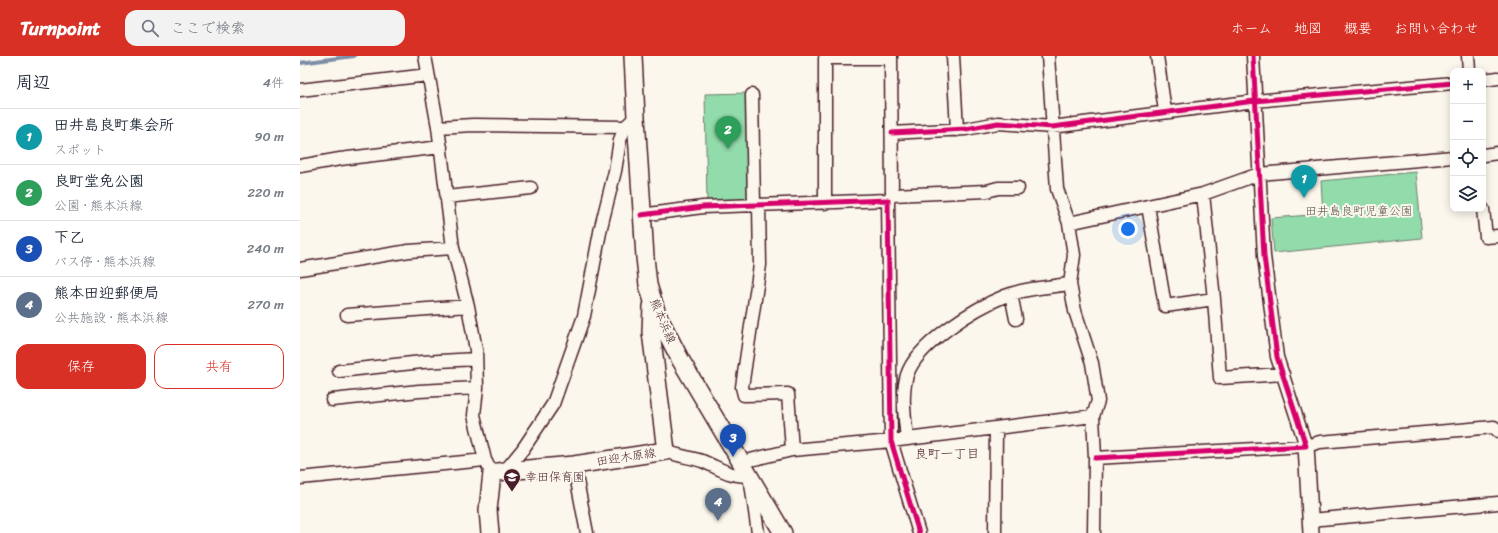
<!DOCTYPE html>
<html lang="ja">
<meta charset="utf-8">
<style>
:root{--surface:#fff;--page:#f2f2f3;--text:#1f2937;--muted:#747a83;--line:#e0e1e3;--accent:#d93025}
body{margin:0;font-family:Sriracha,"Klee One",sans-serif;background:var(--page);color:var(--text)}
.controls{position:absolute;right:12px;top:12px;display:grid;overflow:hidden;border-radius:8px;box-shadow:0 2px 10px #0003}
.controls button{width:36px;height:36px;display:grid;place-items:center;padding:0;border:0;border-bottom:1px solid var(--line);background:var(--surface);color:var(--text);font:20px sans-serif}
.you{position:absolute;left:828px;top:173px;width:14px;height:14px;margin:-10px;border:3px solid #fff;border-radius:50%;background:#1a73e8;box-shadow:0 0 0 6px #1a73e833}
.badge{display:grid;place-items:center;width:26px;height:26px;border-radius:50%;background:var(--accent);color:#fff;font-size:13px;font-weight:700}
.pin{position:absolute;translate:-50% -33px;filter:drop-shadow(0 1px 2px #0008)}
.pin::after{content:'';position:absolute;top:21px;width:14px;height:12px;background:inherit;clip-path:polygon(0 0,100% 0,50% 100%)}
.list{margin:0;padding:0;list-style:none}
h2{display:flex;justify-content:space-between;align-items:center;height:52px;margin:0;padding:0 16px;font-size:17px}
h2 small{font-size:13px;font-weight:400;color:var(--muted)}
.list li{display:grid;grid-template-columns:26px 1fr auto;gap:12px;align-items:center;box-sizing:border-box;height:56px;padding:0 16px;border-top:1px solid var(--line)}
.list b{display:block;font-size:15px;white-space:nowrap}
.list p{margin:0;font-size:13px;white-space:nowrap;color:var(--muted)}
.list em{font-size:13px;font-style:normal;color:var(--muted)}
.actions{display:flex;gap:8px;padding:12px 16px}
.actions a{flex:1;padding:9px 0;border:1px solid var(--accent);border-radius:12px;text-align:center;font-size:14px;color:var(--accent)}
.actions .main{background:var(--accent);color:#fff}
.icon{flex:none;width:22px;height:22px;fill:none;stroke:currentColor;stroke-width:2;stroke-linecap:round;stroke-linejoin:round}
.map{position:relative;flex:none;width:1198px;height:477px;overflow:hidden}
header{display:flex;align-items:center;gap:24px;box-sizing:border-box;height:56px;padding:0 20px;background:var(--accent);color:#fff}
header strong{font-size:19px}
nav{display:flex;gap:22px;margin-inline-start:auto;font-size:14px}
.search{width:280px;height:36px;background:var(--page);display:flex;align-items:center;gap:10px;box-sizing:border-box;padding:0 14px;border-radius:12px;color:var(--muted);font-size:15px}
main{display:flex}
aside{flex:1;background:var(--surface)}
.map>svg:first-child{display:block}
.green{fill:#92dbab;stroke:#6e7d6b}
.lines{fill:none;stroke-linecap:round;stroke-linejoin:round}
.stream{stroke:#7b8da8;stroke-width:4}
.minor-casing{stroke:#4a1f2b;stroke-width:15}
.tertiary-casing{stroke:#4a1f2b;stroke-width:18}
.secondary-casing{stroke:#4a1f2b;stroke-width:20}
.minor{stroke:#fbf7ec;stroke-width:12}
.tertiary{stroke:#fbf7ec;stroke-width:15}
.secondary{stroke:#fbf7ec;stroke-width:17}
.cycleway-casing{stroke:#fbf7ec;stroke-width:8}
.cycleway{stroke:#d6006c;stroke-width:5}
.labels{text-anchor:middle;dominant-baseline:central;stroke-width:4;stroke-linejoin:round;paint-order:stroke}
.park-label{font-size:12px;fill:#605751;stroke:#fbf7ec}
.street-label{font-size:12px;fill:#4a1f2b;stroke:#fbf7ec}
.poi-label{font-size:12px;fill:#4a1f2b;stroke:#fbf7ec;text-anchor:start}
.neighbourhood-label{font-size:13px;fill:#4a1f2b;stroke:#fbf7ec}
</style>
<header>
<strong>Turnpoint</strong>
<div class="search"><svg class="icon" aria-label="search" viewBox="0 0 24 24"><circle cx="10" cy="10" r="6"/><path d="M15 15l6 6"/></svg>ここで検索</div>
<nav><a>ホーム</a><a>地図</a><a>概要</a><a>お問い合わせ</a></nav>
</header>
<main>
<aside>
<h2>周辺<small>4件</small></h2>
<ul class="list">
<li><span class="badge" style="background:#0f9aa8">1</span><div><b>田井島良町集会所</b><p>スポット</p></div><em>90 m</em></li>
<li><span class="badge" style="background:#2e9e5b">2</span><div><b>良町堂免公園</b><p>公園 · 熊本浜線</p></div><em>220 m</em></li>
<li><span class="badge" style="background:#1a4fb4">3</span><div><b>下乙</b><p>バス停 · 熊本浜線</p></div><em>240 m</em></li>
<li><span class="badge" style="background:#5c6f8a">4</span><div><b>熊本田迎郵便局</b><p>公共施設 · 熊本浜線</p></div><em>270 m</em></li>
</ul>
<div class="actions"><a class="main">保存</a><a>共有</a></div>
</aside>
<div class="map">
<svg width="1198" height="477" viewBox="0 0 1198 477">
<rect width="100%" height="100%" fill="#fbf7ec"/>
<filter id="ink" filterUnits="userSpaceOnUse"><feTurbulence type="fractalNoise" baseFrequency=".025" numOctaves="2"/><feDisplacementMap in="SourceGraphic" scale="8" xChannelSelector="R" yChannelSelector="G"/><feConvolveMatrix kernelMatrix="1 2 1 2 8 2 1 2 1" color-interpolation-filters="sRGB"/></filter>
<g filter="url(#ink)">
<path class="green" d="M 450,37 L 452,147 L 407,149 L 405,38 Z
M 1116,116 L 1122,182 L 974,197 L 971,162 L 1023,158 L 1021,125 Z"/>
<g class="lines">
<path class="stream" d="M 0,7 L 54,0"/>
<g class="minor-casing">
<path id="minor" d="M 125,0 L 138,71 L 153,192 L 168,250 L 176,294 L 177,332 L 174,359 L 185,404 L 192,417
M 653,0 L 657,74
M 748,0 L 757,133 L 769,167 L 774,199 L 770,228 L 775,255 L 792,307 L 798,345 L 793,360 L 795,402 L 794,477
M 857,0 L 865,55
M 1168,0 L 1169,15
M 1183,24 L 1198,22
M 0,34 L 128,19
M 452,39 L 454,149
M 138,71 L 173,69 L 325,71
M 592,77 L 666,73 L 698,67 L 752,71 L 955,45 L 1153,27
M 1183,99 L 1198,97
M 0,110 L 40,103 L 141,91
M 903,138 L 914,243 L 920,322 L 983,318
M 592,139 L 687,135 L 698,132 L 718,132
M 146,141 L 231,132
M 588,144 L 592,139 L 591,0
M 525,147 L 525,2 L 591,2
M 459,149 L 460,209 L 442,331 L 444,339 L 488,338 L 492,394
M 848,150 L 865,250 L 914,243
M 1183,153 L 1186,181 L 1198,180
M 341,159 L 403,151 L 588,144 L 591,385 L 619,477
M 769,167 L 903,138 L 959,118 L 1153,101
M 0,213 L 109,195 L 153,192
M 711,238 L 716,263
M 47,259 L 168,250
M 39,315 L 122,306 L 176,303
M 32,344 L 119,335 L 177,332
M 607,383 C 605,362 601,339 607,319 C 617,288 675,252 705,240 C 725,232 749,231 770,228
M 1006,390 L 1020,386 L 1194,371 L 1198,375
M 366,395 C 377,400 390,401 402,405 C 422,413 427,420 450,420 L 458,477
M 795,402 L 1006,390 L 977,301 L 964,200 L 953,0
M 442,406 L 492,394 L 591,385 L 793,360
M 274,409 L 287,477
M 205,415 L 223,393 L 253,348 L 284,260 L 301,171 L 315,115 L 320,84 L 325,71 L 336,61
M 0,422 L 185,404
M 1010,464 L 1198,447
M 695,477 L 696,372"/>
</g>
<g class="tertiary-casing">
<path id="tertiary" d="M 1006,390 L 1011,477"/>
</g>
<g class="secondary-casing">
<path id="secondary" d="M 333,0 L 336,61 L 345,201 L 348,229 L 357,258 L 380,303 L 483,477
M 190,477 L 188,454 L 192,417 L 205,415 L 274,409 L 366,395 L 351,276 L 352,250"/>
</g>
<use href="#minor" class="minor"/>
<use href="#tertiary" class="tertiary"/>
<use href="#secondary" class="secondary"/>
<g class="cycleway-casing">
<path id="cycleway" d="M 592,77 L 666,73 L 698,67 L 752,71 L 955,45 L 1153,27
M 341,159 L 403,151 L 588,144 L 591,385 L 619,477
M 795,402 L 1006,390 L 977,301 L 964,200 L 953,0"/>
</g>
<use href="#cycleway" class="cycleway"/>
</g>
</g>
<defs>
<g id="school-pin" transform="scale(0.9)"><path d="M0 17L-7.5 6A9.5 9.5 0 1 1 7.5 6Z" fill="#4a1f2b" stroke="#fbf7ec"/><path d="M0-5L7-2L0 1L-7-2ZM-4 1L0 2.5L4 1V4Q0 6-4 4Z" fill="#fff"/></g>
</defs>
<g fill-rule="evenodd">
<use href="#school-pin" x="212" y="421"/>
</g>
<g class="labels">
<g class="park-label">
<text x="1059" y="155">田井島良町児童公園</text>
</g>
<g class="street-label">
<text transform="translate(363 265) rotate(67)">熊本浜線</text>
<text transform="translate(326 401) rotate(-9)">田迎木原線</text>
</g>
<g class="poi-label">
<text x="225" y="421">幸田保育園</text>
</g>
<g class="neighbourhood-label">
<text x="647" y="397">良町一丁目</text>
</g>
</g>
</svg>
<div class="controls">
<button>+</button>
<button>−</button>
<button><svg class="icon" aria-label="locate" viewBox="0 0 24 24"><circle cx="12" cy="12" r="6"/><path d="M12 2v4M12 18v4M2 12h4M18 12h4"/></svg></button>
<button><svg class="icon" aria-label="layers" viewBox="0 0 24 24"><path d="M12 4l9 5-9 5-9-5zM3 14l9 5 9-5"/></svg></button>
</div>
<div class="you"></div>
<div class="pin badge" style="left:1004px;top:142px;background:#0f9aa8">1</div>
<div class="pin badge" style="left:428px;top:93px;background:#2e9e5b">2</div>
<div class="pin badge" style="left:433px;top:401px;background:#1a4fb4">3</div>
<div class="pin badge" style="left:418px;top:465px;background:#5c6f8a">4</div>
</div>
</main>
